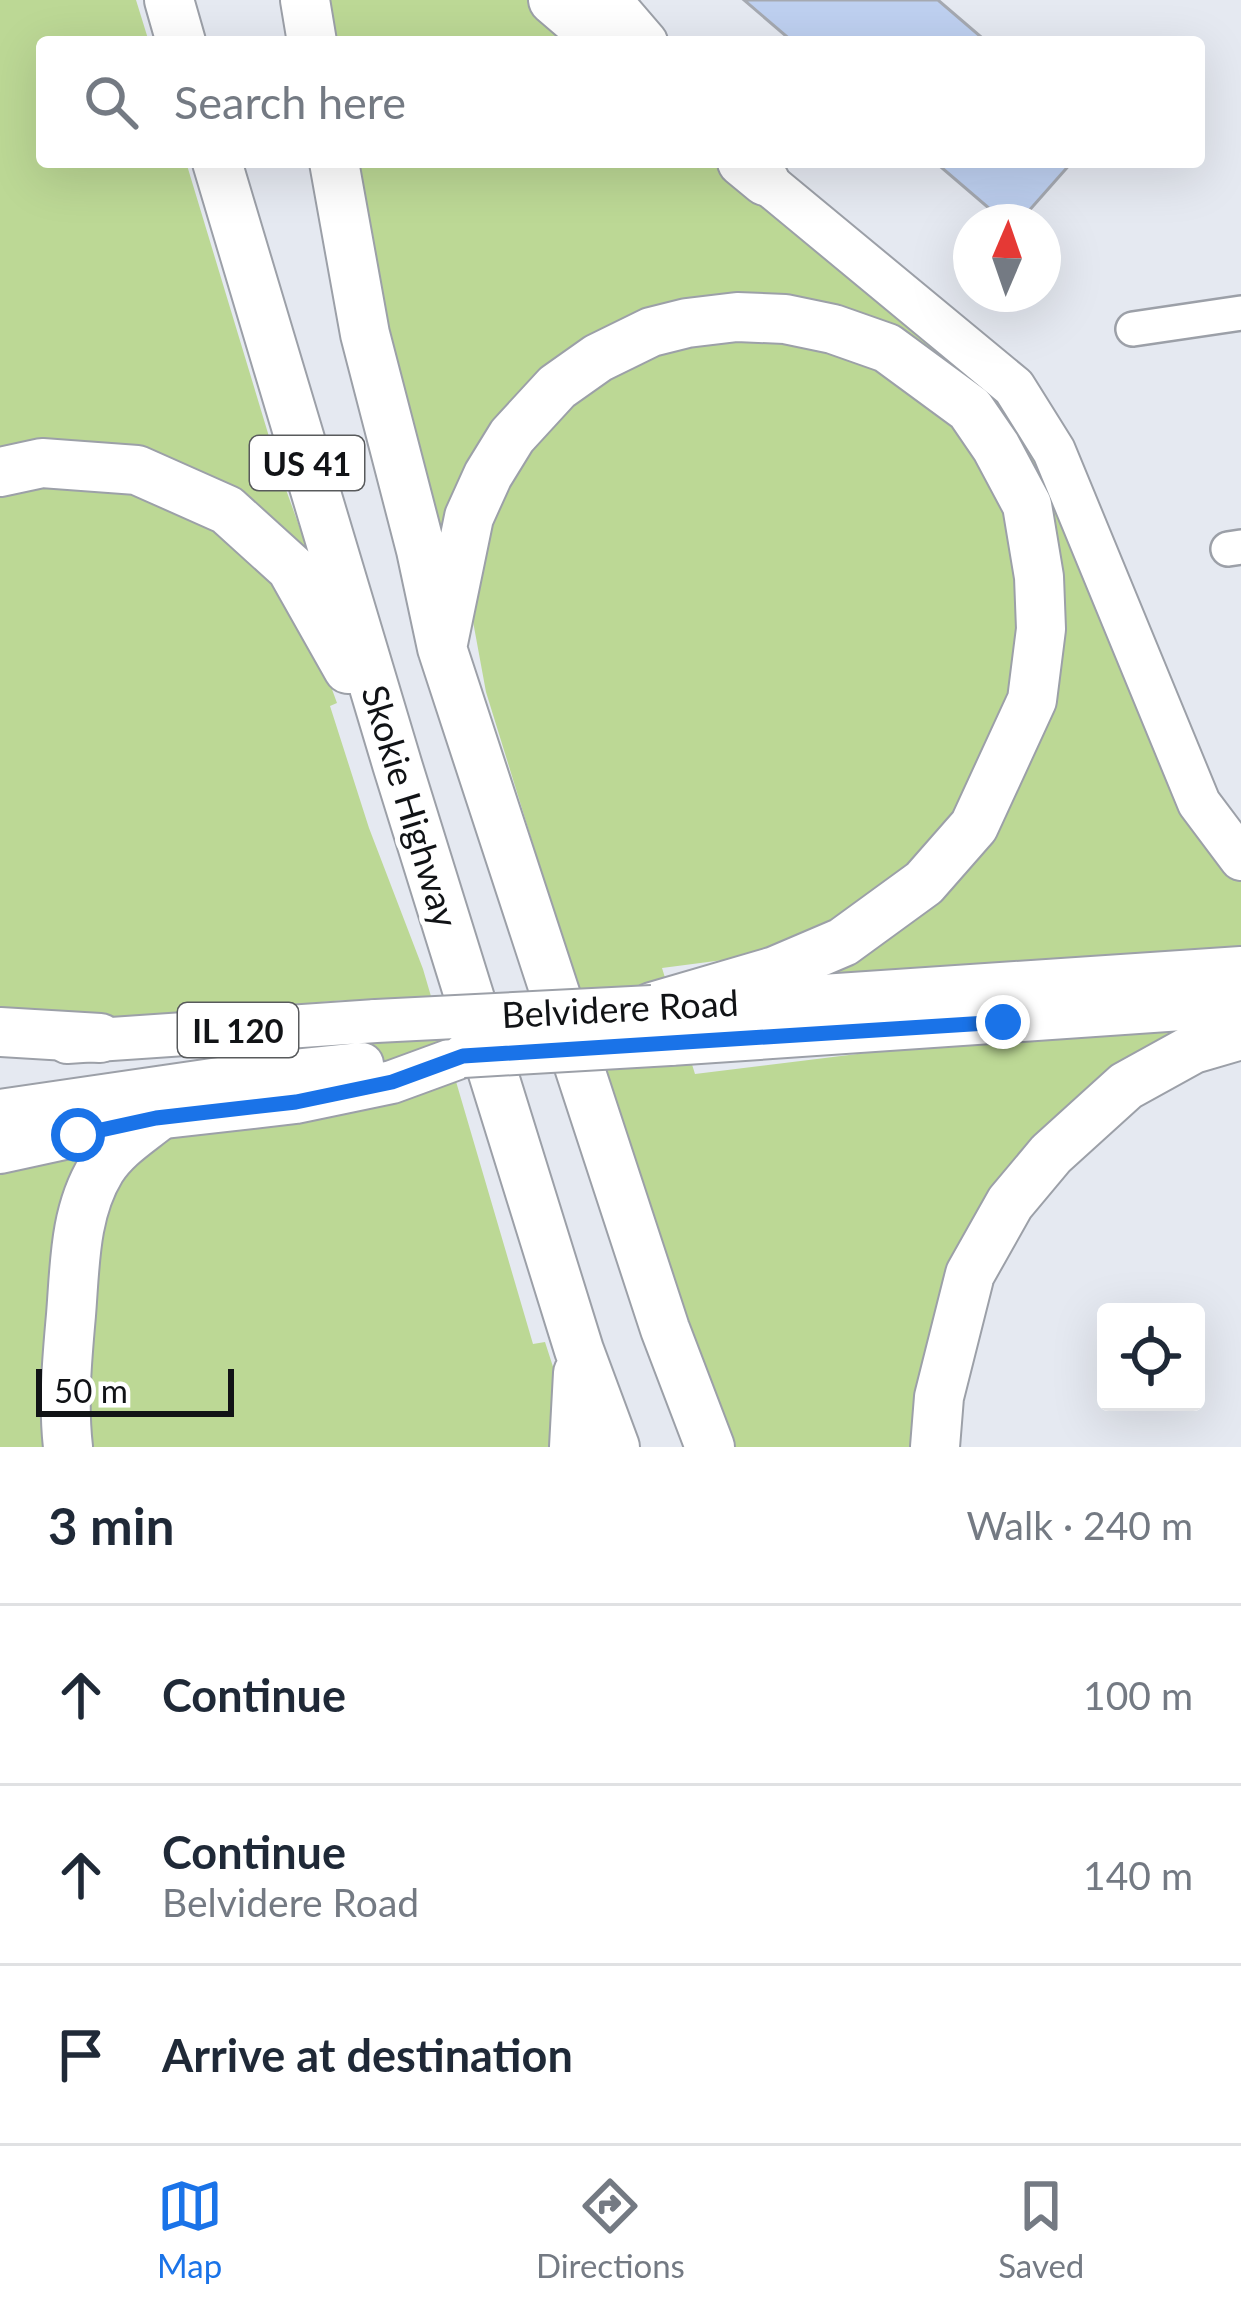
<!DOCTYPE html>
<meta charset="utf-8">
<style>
:root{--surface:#fff;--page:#f6f6f7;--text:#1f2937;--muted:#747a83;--line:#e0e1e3;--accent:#1a73e8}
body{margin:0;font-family:Lato,sans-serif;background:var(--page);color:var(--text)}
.controls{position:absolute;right:36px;bottom:36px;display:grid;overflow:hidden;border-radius:12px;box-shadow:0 12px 48px #0002}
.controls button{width:108px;height:108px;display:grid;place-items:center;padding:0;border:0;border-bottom:3px solid var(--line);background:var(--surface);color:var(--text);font:60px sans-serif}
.compass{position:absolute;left:953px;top:204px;width:108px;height:108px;border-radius:50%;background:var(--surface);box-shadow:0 12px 48px #0002;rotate:2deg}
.scale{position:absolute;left:36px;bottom:30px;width:198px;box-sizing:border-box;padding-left:12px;border:6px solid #111316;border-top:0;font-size:33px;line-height:42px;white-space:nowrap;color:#111316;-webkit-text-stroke:9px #fff;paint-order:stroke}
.stop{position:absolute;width:36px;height:36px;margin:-27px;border:9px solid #1a73e8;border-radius:50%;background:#fff}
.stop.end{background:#1a73e8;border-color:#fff;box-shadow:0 3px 12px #0008}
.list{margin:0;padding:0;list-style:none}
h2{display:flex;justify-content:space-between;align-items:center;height:156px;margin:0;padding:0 48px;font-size:51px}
h2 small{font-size:39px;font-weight:400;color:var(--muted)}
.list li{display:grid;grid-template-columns:78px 1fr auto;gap:36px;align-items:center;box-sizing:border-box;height:180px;padding:0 48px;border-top:3px solid var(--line)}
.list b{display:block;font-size:45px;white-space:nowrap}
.list p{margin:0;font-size:39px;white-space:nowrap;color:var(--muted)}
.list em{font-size:39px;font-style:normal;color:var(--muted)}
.icon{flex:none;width:66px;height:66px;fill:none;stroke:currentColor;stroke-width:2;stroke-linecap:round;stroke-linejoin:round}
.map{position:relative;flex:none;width:1241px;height:1447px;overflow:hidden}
.search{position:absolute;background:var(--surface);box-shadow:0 12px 48px #0002;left:36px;right:36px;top:36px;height:132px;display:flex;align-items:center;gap:30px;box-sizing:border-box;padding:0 42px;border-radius:12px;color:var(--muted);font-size:45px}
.sheet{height:696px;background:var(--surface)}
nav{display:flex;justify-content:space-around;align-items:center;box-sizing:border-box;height:168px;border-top:3px solid var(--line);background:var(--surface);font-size:33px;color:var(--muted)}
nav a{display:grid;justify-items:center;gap:6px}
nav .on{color:var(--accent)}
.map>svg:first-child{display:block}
.green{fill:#bcd895}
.building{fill:#bed0f0;stroke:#a5a9b1;stroke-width:3}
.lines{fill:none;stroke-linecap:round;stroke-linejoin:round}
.minor-casing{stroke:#9ca0a8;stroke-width:38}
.major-casing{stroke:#9ca0a8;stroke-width:46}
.highway-casing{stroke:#9ca0a8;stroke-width:52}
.minor{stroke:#fff;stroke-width:33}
.major{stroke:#fff;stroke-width:42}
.highway{stroke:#fff;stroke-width:48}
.major-bridge-casing{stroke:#9ca0a8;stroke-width:46;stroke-linecap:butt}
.major-bridge{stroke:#fff;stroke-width:42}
.route{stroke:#1a73e8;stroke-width:15}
.labels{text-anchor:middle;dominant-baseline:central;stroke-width:10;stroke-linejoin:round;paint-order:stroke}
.shield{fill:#fff;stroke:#585a5c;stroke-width:3}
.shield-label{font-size:33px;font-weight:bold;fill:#111316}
.street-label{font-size:36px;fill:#111316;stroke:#fff}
</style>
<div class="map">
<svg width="1241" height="1447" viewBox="0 0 1241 1447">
<rect width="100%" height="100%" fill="#e5e9f1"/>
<path class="green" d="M 0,0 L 136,0 L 149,42 L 42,42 L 42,162 L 186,162 L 280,473 L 346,656 L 256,515 L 0,455 Z
M 321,0 L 529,0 L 574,42 L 327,42 Z
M 348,162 L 721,162 L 991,388 L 1032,449 L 1222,865 L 1241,882 L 1241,948 L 761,988 L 950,864 L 1049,587 L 938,369 L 657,314 L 442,546 Z
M 704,329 L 855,348 L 956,422 L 1005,508 L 1021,598 L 1008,702 L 967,791 L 951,817 L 912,862 L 887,885 L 811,935 L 731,959 L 662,968 L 695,1074 L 906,1048 L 1207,1021 L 1076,1100 L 1045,1125 L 1012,1164 L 915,1447 L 728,1447 L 631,1161 L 486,692 L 472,616 L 480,530 L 561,397 Z
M 0,481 L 165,494 L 265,562 L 314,640 L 337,703 L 330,706 L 369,828 L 423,969 L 533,1344 L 545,1342 L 556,1376 L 559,1447 L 82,1447 L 98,1202 L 161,1134 L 261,1117 L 381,1106 L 345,1000 L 51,1025 L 0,1016 Z
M 102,1139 L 49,1447 L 0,1447 L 0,1165 Z"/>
<path class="building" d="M 744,0 L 938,0 L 987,42 L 793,42 Z
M 935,162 L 1072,162 L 1019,222 L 1005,222 Z"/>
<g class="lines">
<g class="minor-casing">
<path id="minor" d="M 1133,329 L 1241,313
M 1228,549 L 1241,547"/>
</g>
<g class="major-casing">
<path id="major" d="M 610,0 L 646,42
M 748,162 L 765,181 L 1014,387 L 1054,451 L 1199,803 L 1241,859
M 703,1004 L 1241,968
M 67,1042 L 376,1021
M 670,1044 L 1241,1005
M 0,1111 L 226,1078 L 362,1064
M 0,1152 L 156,1118 L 296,1102 L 392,1082 L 463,1056"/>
</g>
<g class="highway-casing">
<path id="highway" d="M 169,0 L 181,42
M 305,0 L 312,42
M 553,0 L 602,42
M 217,162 L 397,764 L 579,1350 L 615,1447
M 334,162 L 365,334 L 421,550 L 442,648 L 665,1329 L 710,1447
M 742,162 L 765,181
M 0,472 L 42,463 L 137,470 L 227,510 L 291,568 L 348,669
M 442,648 L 469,517 L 488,475 L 512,436 L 557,387 L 598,358 L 651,332 L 687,323 L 737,317 L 785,319 L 833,329 L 887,348 L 970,409 L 996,447 L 1027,505 L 1039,577 L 1041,629 L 1032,700 L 974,826 L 924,883 L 843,942 L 775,971 L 652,1007
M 0,1032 L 100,1038
M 68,1447 C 63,1403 67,1359 71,1315 C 75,1266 74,1213 101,1169 C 115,1147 136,1134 156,1118
M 574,1447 L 578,1373
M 935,1447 L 939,1397 L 970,1274 L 1010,1203 L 1051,1154 L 1126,1086 L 1193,1049 L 1241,1035"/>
</g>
<use href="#minor" class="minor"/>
<use href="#major" class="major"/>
<use href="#highway" class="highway"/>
<g class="major-bridge-casing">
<path id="major-bridge" d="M 376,1021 L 652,1007
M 463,1056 L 670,1044"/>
</g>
<use href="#major-bridge" class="major-bridge"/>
</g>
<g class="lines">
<path class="route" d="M 78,1135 L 156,1118 L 296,1102 L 392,1082 L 463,1056 L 1003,1022"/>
</g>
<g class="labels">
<g class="shield">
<rect x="250" y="436" width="114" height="54" rx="9"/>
<rect x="178" y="1003" width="120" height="54" rx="9"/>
</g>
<g class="shield-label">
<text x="307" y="463">US 41</text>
<text x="238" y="1030">IL 120</text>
</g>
<g class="street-label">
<text transform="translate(411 806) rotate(73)">Skokie Highway</text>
<text transform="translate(620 1008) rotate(-3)">Belvidere Road</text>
</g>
</g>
</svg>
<div class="controls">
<button><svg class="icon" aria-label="locate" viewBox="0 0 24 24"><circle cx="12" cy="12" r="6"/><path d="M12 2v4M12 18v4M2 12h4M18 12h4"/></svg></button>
</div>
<svg class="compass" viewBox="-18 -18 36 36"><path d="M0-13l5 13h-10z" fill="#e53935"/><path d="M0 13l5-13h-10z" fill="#747a83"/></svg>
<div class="scale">50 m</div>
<div class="stop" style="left:78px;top:1135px"></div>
<div class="stop end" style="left:1003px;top:1022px"></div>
<div class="search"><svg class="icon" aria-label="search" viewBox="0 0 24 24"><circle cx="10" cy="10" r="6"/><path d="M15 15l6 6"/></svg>Search here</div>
</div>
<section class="sheet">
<h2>3 min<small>Walk · 240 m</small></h2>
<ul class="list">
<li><svg class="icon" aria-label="ahead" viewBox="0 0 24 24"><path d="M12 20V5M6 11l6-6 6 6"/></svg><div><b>Continue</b></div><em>100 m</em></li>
<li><svg class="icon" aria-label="ahead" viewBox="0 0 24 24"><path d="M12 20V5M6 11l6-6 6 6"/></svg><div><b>Continue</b><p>Belvidere Road</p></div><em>140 m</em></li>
<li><svg class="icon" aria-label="arrive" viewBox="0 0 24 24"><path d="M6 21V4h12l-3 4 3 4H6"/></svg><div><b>Arrive at destination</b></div></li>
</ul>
</section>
<nav>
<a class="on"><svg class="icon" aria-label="map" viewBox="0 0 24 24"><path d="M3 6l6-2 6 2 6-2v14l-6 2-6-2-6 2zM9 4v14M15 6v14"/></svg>Map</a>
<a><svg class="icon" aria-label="directions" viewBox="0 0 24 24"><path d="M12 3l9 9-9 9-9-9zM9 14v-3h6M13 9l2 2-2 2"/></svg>Directions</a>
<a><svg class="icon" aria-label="saved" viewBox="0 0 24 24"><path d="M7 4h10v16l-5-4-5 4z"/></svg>Saved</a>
</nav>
